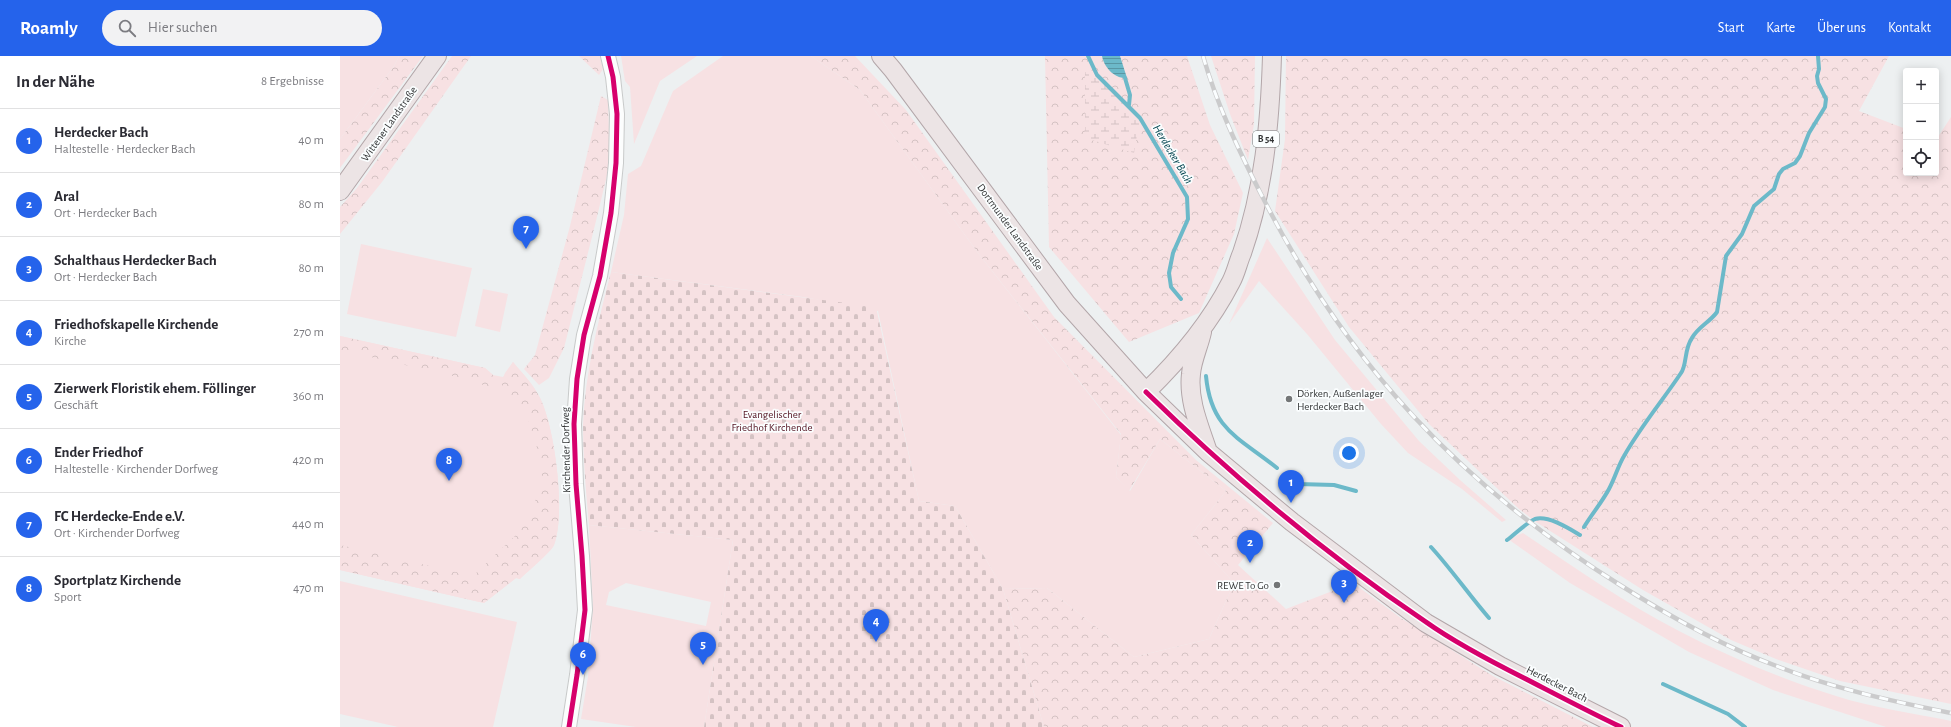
<!DOCTYPE html>
<html lang="de">
<meta charset="utf-8">
<style>
:root{--surface:#fff;--page:#f2f2f3;--text:#2b2b33;--muted:#7c7c81;--line:#e1e1e2;--accent:#2563eb}
body{margin:0;font-family:"Alegreya Sans",sans-serif;background:var(--page);color:var(--text)}
.controls{position:absolute;right:12px;top:12px;display:grid;overflow:hidden;border-radius:4px;box-shadow:0 2px 10px #0003}
.controls button{width:36px;height:36px;display:grid;place-items:center;padding:0;border:0;border-bottom:1px solid var(--line);background:var(--surface);color:var(--text);font:20px sans-serif}
.you{position:absolute;left:1009px;top:397px;width:14px;height:14px;margin:-10px;border:3px solid #fff;border-radius:50%;background:#1a73e8;box-shadow:0 0 0 6px #1a73e833}
.badge{display:grid;place-items:center;width:26px;height:26px;border-radius:50%;background:var(--accent);color:#fff;font-size:13px;font-weight:700}
.pin{position:absolute;translate:-50% -33px;filter:drop-shadow(0 1px 2px #0008)}
.pin::after{content:'';position:absolute;top:21px;width:14px;height:12px;background:inherit;clip-path:polygon(0 0,100% 0,50% 100%)}
.list{margin:0;padding:0;list-style:none}
h2{display:flex;justify-content:space-between;align-items:center;height:52px;margin:0;padding:0 16px;font-size:17px}
h2 small{font-size:13px;font-weight:400;color:var(--muted)}
.list li{display:grid;grid-template-columns:26px 1fr auto;gap:12px;align-items:center;box-sizing:border-box;height:64px;padding:0 16px;border-top:1px solid var(--line)}
.list b{display:block;font-size:15px;white-space:nowrap}
.list p{margin:0;font-size:13px;white-space:nowrap;color:var(--muted)}
.list em{font-size:13px;font-style:normal;color:var(--muted)}
.icon{flex:none;width:22px;height:22px;fill:none;stroke:currentColor;stroke-width:2;stroke-linecap:round;stroke-linejoin:round}
.map{position:relative;flex:none;width:1611px;height:671px;overflow:hidden}
header{display:flex;align-items:center;gap:24px;box-sizing:border-box;height:56px;padding:0 20px;background:var(--accent);color:#fff}
header strong{font-size:19px}
nav{display:flex;gap:22px;margin-inline-start:auto;font-size:14px}
.search{width:280px;height:36px;background:var(--page);display:flex;align-items:center;gap:10px;box-sizing:border-box;padding:0 14px;border-radius:22px;color:var(--muted);font-size:15px}
main{display:flex}
aside{flex:1;background:var(--surface)}
.map>svg:first-child{display:block}
.green{fill:#f7e1e3;fill-rule:evenodd}
.forest{fill:url(#forest-crowns)}
.wetland{fill:url(#wetland-marsh)}
.cemetery{fill:url(#cemetery-stones)}
.water{fill:url(#water-rules)}
.lines{fill:none;stroke-linecap:round;stroke-linejoin:round}
.stream{stroke:#6cb9c9;stroke-width:4}
.minor-casing{stroke:#c8caca;stroke-width:16}
.major-casing{stroke:#b3a6a9;stroke-width:20}
.minor{stroke:#fcfdfd;stroke-width:14}
.major{stroke:#ece4e5;stroke-width:18}
.rail-casing{stroke:#cbcbcc;stroke-width:4.5}
.rail{stroke:#fbfeff;stroke-width:3;stroke-dasharray:9;stroke-linecap:butt}
.cycleway-casing{stroke:#fbfeff;stroke-width:8}
.cycleway{stroke:#d6006c;stroke-width:5}
.poi-dot{fill:#747677;stroke:#fbfeff;stroke-width:1.5}
.labels{text-anchor:middle;dominant-baseline:central;stroke-width:3.5;stroke-linejoin:round;paint-order:stroke}
.shield{fill:#fbfeff;stroke:#6f7172;stroke-width:1}
.shield-label{font-size:10px;font-weight:bold;fill:#333536}
.street-label{font-size:11px;fill:#333536;stroke:#fbfeff}
.poi-label{font-size:11px;fill:#333536;stroke:#fbfeff;text-anchor:start}
.park-label{font-size:11px;fill:#531321;stroke:#fbfeff}
.water-label{font-size:12px;font-style:italic;fill:#00434e;stroke:#fbfeff}
</style>
<header>
<strong>Roamly</strong>
<div class="search"><svg class="icon" aria-label="search" viewBox="0 0 24 24"><circle cx="10" cy="10" r="6"/><path d="M15 15l6 6"/></svg>Hier suchen</div>
<nav><a>Start</a><a>Karte</a><a>Über uns</a><a>Kontakt</a></nav>
</header>
<main>
<aside>
<h2>In der Nähe<small>8 Ergebnisse</small></h2>
<ul class="list">
<li><span class="badge">1</span><div><b>Herdecker Bach</b><p>Haltestelle · Herdecker Bach</p></div><em>40 m</em></li>
<li><span class="badge">2</span><div><b>Aral</b><p>Ort · Herdecker Bach</p></div><em>80 m</em></li>
<li><span class="badge">3</span><div><b>Schalthaus Herdecker Bach</b><p>Ort · Herdecker Bach</p></div><em>80 m</em></li>
<li><span class="badge">4</span><div><b>Friedhofskapelle Kirchende</b><p>Kirche</p></div><em>270 m</em></li>
<li><span class="badge">5</span><div><b>Zierwerk Floristik ehem. Föllinger</b><p>Geschäft</p></div><em>360 m</em></li>
<li><span class="badge">6</span><div><b>Ender Friedhof</b><p>Haltestelle · Kirchender Dorfweg</p></div><em>420 m</em></li>
<li><span class="badge">7</span><div><b>FC Herdecke-Ende e.V.</b><p>Ort · Kirchender Dorfweg</p></div><em>440 m</em></li>
<li><span class="badge">8</span><div><b>Sportplatz Kirchende</b><p>Sport</p></div><em>470 m</em></li>
</ul>
</aside>
<div class="map">
<svg width="1611" height="671" viewBox="0 0 1611 671">
<defs>
<pattern id="forest-crowns" width="20" height="18" patternUnits="userSpaceOnUse"><rect width="20" height="18" fill="#f7e1e3"/><path d="M2 6a3 3 0 1 1 6 0M12 15a3 3 0 1 1 6 0" fill="none" stroke="#d4c2c3"/></pattern>
<pattern id="wetland-marsh" width="20" height="14" patternUnits="userSpaceOnUse"><rect width="20" height="14" fill="#f7e1e3"/><path d="M1 5h8M5 5V1M11 12h8M15 12V8" fill="none" stroke="#d4c2c3"/></pattern>
<pattern id="cemetery-stones" width="16" height="16" patternUnits="userSpaceOnUse"><rect width="16" height="16" fill="#f7e1e3"/><path d="M2 7V4a2 2 0 0 1 4 0v3zM10 15v-3a2 2 0 0 1 4 0v3z" fill="#d4c2c3"/></pattern>
<pattern id="water-rules" width="6" height="5" patternUnits="userSpaceOnUse"><rect width="6" height="5" fill="#6cb9c9"/><path d="M0 2.5h6" fill="none" stroke="#5997a4"/></pattern>
</defs>
<rect width="100%" height="100%" fill="#edf0f1"/>
<path class="green" d="M 0,0 L 59,0 L 54,10 L 0,83 Z
M 281,0 L 357,0 L 320,25 L 294,88 L 290,31 L 285,25 Z
M 383,0 L 471,0 L 520,34 L 638,197 L 781,379 L 776,421 L 790,435 L 820,383 L 886,435 L 851,479 L 894,527 L 869,583 L 794,601 L 707,532 L 663,533 L 615,450 L 579,445 L 538,255 L 463,241 L 271,216 L 284,159 L 288,118 L 301,110 L 333,35 Z
M 927,182 L 995,284 L 1079,385 L 1120,424 L 1166,464 L 1162,466 L 1122,433 L 1068,397 L 1041,368 L 967,278 L 919,225 L 889,268 Z
M 21,188 L 132,212 L 116,281 L 7,258 Z
M 143,233 L 168,238 L 160,276 L 135,270 Z
M 0,280 L 145,312 L 153,319 L 163,321 L 173,306 C 182,317 194,329 200,342 C 215,372 226,457 214,489 C 211,496 187,516 180,523 L 176,522 L 144,547 L 0,514 Z
M 249,469 L 393,484 L 364,671 L 296,671 L 241,663 L 248,621 L 253,551 ZM 286,527 L 371,546 L 366,570 L 266,549 L 269,536 Z
M 1183,477 C 1234,511 1285,547 1339,575 C 1389,601 1442,623 1496,640 C 1533,652 1573,657 1611,665 L 1611,671 L 1546,671 L 1433,634 L 1349,596 L 1230,527 L 1168,483 Z
M 0,525 L 177,566 L 153,671 L 58,671 L 0,658 Z"/>
<path class="forest" d="M 59,0 L 83,0 L 0,112 L 0,83 L 54,10 Z
M 112,0 L 131,0 L 42,126 L 0,178 L 0,151 L 17,132 Z
M 239,0 L 260,0 L 263,13 L 259,19 Z
M 471,0 L 515,0 L 566,54 L 714,261 L 856,404 L 933,467 L 898,509 L 946,553 L 1013,527 L 1061,562 L 1153,620 L 1253,671 L 704,671 L 663,533 L 707,532 L 794,601 L 869,583 L 894,527 L 851,479 L 886,435 L 820,383 L 789,435 L 776,421 L 781,378 L 638,197 L 520,34 Z
M 705,0 L 847,0 L 870,69 L 903,137 L 894,178 L 859,257 L 789,286 L 709,191 Z
M 871,0 L 915,0 L 914,68 L 908,104 L 890,58 Z
M 946,0 L 1549,0 L 1519,55 L 1566,73 L 1566,117 L 1596,117 L 1596,84 L 1611,61 L 1611,648 L 1500,625 L 1436,603 L 1391,584 L 1303,534 L 1196,466 L 1179,453 L 1089,368 L 1009,271 L 935,155 L 945,83 Z
M 261,40 L 268,44 L 270,107 L 255,169 L 224,292 L 209,322 L 199,329 L 184,313 L 195,299 L 230,170 Z
M 0,280 L 145,312 L 153,319 L 149,334 L 139,326 L 0,294 Z
M 173,306 C 182,317 194,329 200,342 C 215,372 226,457 214,489 C 211,496 187,516 180,523 L 176,522 L 144,547 L 0,514 L 0,489 L 133,520 L 179,476 L 196,443 L 202,420 L 199,398 L 187,360 L 169,339 L 171,337 L 169,332 L 166,333 L 161,328 L 165,317 Z"/>
<path class="wetland" d="M 745,16 L 757,19 L 800,62 L 794,97 L 745,82 Z"/>
<path class="cemetery" d="M 271,216 L 536,251 L 579,445 L 615,450 L 663,533 L 704,671 L 364,671 L 393,484 L 249,469 C 246,436 243,402 243,369 C 245,317 258,266 271,216 Z"/>
<path class="water" d="M 762,0 L 780,0 L 787,22 C 774,23 764,11 762,0 Z"/>
<g class="lines">
<path class="stream" d="M 748,0 L 757,19 L 800,62 L 847,141 L 848,163 L 833,197 L 829,217 L 831,231 L 841,243
M 785,22 L 790,39 L 789,49
M 866,320 C 871,374 900,382 937,412
M 945,419 L 958,428 L 994,429 L 1016,435
M 1244,471 C 1252,458 1262,446 1269,433 C 1275,422 1278,410 1284,400 C 1301,370 1323,344 1341,317 C 1347,309 1344,293 1352,282 C 1358,271 1370,266 1377,256 L 1386,200 L 1402,178 L 1414,150 L 1434,133 L 1439,118 L 1443,113 L 1455,107 L 1460,100 L 1469,77 L 1485,51 L 1486,43 L 1478,27 L 1477,20 L 1479,13 L 1478,0
M 1167,484 C 1175,478 1186,467 1195,463 C 1208,459 1230,473 1240,479
M 1091,491 C 1112,514 1129,539 1149,562
M 1323,628 L 1388,658 L 1405,671"/>
<g class="minor-casing">
<path id="minor" d="M 229,671 L 237,619 L 245,554 L 242,500 L 236,428 L 234,368 L 237,323 L 244,279 L 260,220 L 271,157 L 276,107 L 277,58 L 273,21 L 268,0"/>
</g>
<g class="major-casing">
<path id="major" d="M 541,0 L 553,14 L 727,248 L 806,336 L 868,396 L 952,466 L 1086,567 L 1160,610 L 1281,671
M 0,135 L 97,0
M 862,276 C 859,290 852,304 851,318 C 848,344 859,369 867,393
M 806,336 C 839,304 870,267 891,226 C 896,217 898,206 902,197 C 924,134 930,67 932,0"/>
</g>
<use href="#minor" class="minor"/>
<use href="#major" class="major"/>
<g class="rail-casing">
<path id="rail" d="M 863,0 C 877,49 899,95 922,140 C 1007,308 1121,429 1280,529 C 1329,560 1380,589 1434,609 C 1491,632 1551,645 1611,657"/>
</g>
<use href="#rail" class="rail"/>
<g class="cycleway-casing">
<path id="cycleway" d="M 806,336 C 892,420 985,498 1086,566 C 1117,588 1152,606 1186,623 C 1217,639 1249,656 1281,671
M 229,671 L 237,619 L 245,554 L 242,500 L 236,428 L 234,368 L 237,323 L 244,279 L 260,220 L 271,157 L 276,107 L 277,58 L 273,21 L 268,0"/>
</g>
<use href="#cycleway" class="cycleway"/>
</g>
<g class="poi-dot">
<circle cx="949" cy="343" r="4"/>
<circle cx="937" cy="529" r="4"/>
</g>
<g class="labels">
<rect class="shield" x="913" y="75" width="26" height="16" rx="3"/>
<g class="shield-label">
<text x="926" y="83">B 54</text>
</g>
<g class="street-label">
<text transform="translate(49 68) rotate(-55)">Wittener Landstraße</text>
<text transform="translate(670 171) rotate(54)">Dortmunder Landstraße</text>
<text transform="translate(226 394) rotate(-91)">Kirchender Dorfweg</text>
<text transform="translate(1217 628) rotate(27)">Herdecker Bach</text>
</g>
<g class="poi-label">
<text x="957" y="337">Dörken, Außenlager<tspan x="957" dy="13">Herdecker Bach</tspan></text>
<text x="929" y="529" text-anchor="end">REWE To Go</text>
</g>
<g class="park-label">
<text x="432" y="358">Evangelischer<tspan x="432" dy="13">Friedhof Kirchende</tspan></text>
</g>
<g class="water-label">
<text transform="translate(833 98) rotate(59)">Herdecker Bach</text>
</g>
</g>
</svg>
<div class="controls">
<button>+</button>
<button>−</button>
<button><svg class="icon" aria-label="locate" viewBox="0 0 24 24"><circle cx="12" cy="12" r="6"/><path d="M12 2v4M12 18v4M2 12h4M18 12h4"/></svg></button>
</div>
<div class="you"></div>
<div class="pin badge" style="left:951px;top:447px">1</div>
<div class="pin badge" style="left:910px;top:507px">2</div>
<div class="pin badge" style="left:1004px;top:547px">3</div>
<div class="pin badge" style="left:536px;top:586px">4</div>
<div class="pin badge" style="left:363px;top:609px">5</div>
<div class="pin badge" style="left:243px;top:619px">6</div>
<div class="pin badge" style="left:186px;top:193px">7</div>
<div class="pin badge" style="left:109px;top:425px">8</div>
</div>
</main>
